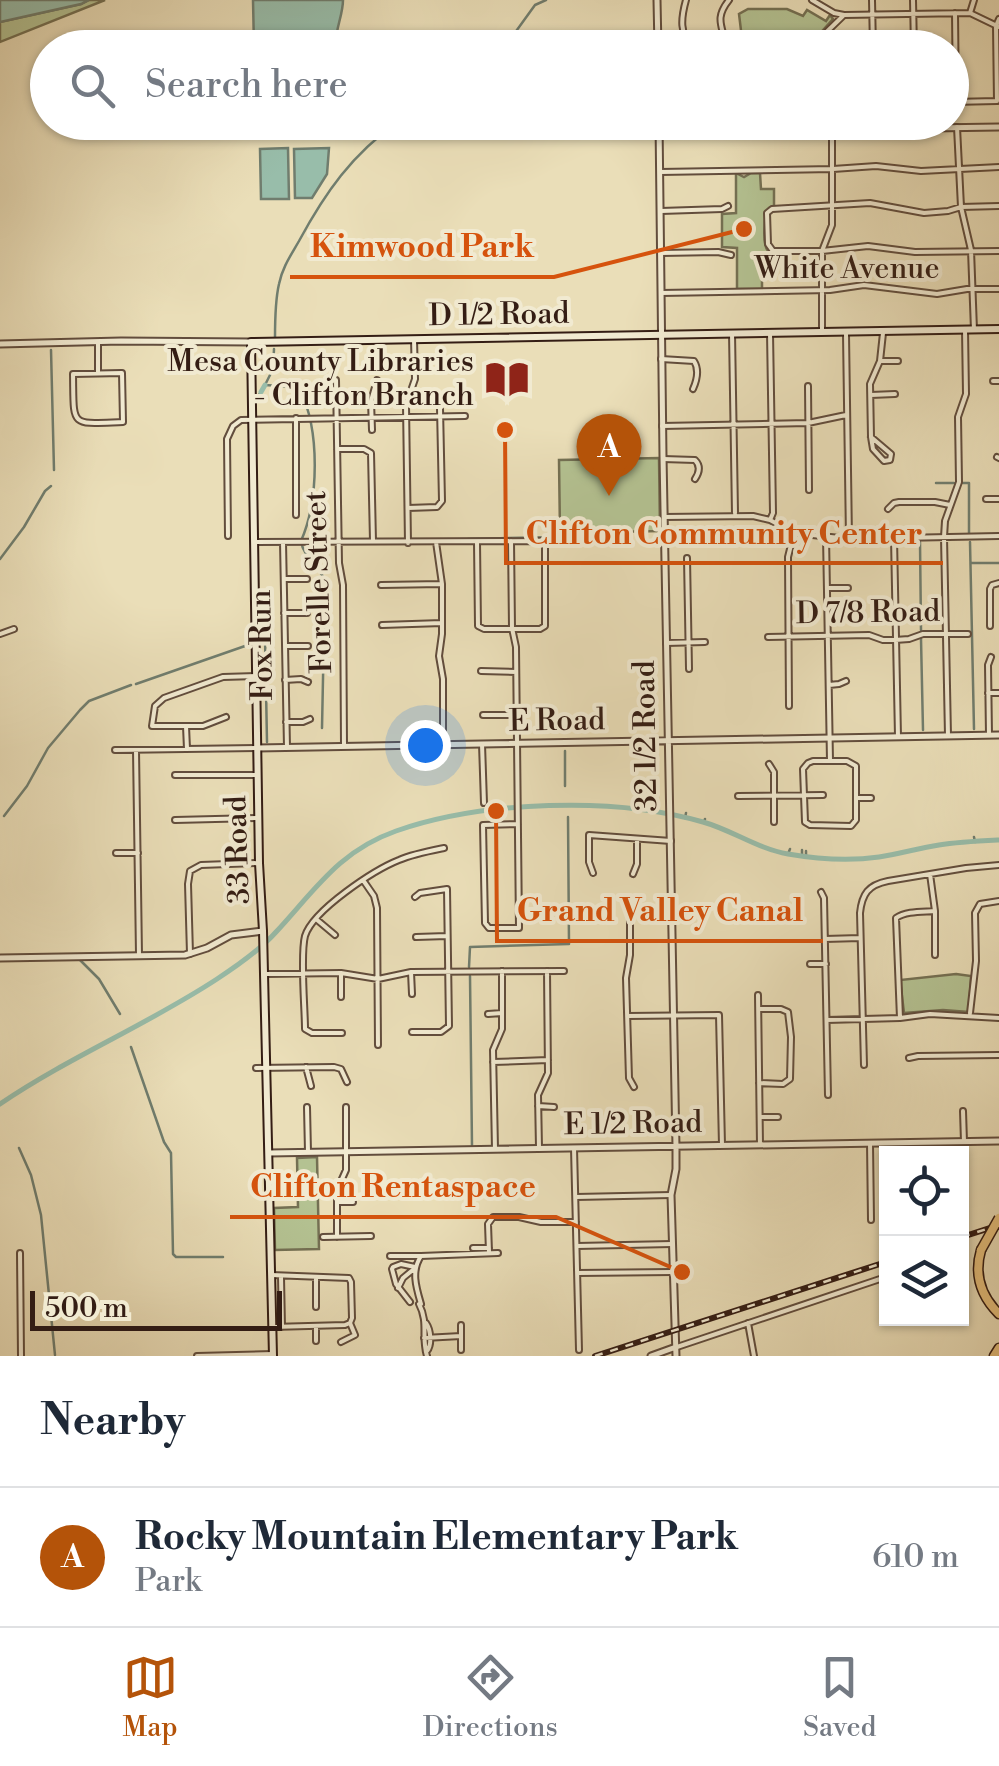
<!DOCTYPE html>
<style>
:root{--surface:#fff;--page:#f6f6f7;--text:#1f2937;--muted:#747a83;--line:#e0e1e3;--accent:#b45309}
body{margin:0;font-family:"Libre Bodoni",serif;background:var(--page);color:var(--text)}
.controls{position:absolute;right:30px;bottom:30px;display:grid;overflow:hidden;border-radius:0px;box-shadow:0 2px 8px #0004}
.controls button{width:90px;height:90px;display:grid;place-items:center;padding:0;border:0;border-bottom:2px solid var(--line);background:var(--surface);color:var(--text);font:50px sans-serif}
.scale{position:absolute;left:30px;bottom:25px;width:252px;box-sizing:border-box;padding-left:10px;border:5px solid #341d14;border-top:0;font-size:28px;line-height:35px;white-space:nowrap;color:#341d14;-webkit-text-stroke:8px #f1ead1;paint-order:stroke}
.you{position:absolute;left:425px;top:745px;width:35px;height:35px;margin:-25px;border:8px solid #fff;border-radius:50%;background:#1a73e8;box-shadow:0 0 0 15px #1a73e833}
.badge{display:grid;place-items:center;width:65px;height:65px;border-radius:50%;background:var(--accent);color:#fff;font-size:32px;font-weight:700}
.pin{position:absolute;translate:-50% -82px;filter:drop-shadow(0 2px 5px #0008)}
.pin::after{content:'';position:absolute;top:52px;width:35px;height:30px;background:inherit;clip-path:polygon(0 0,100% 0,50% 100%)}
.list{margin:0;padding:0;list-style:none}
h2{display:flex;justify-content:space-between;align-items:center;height:130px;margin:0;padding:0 40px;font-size:42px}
h2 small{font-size:32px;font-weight:400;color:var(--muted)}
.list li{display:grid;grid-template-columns:65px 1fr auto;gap:30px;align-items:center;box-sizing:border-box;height:140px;padding:0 40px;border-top:2px solid var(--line)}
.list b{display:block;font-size:38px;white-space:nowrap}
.list p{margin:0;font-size:32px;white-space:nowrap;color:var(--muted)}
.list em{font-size:32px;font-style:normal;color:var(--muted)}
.icon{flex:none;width:55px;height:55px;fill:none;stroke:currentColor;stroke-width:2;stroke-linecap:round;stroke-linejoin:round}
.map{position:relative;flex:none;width:999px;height:1356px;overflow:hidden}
.search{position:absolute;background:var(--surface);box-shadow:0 2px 8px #0004;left:30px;right:30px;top:30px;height:110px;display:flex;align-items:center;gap:25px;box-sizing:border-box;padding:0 35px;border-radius:55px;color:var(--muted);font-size:38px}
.sheet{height:270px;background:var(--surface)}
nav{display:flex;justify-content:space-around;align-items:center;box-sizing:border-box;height:140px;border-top:2px solid var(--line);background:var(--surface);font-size:28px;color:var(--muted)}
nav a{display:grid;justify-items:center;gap:5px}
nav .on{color:var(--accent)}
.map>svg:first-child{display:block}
.green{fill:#b4c292;stroke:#747053;stroke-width:2.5}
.water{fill:#98bdaa;stroke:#707d6e;stroke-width:2.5}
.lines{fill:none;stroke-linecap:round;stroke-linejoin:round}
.stream{stroke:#707d6e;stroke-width:2.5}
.canal{stroke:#98bdaa;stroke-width:5}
.minor-casing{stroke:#624d3d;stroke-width:8}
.tertiary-casing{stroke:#624d3d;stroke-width:9}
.secondary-casing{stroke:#341d14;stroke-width:10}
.primary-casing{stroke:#341d14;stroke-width:11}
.minor{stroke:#f1ead1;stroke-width:4}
.tertiary{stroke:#f1ead1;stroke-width:5}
.secondary{stroke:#f1ead1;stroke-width:6}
.primary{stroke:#e5bf7c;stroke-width:8}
.rail-casing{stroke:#341d14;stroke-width:6}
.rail{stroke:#f1ead1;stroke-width:2.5;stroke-dasharray:8;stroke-linecap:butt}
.primary-bridge-casing{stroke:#341d14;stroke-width:11;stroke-linecap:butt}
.primary-bridge{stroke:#e5bf7c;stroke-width:8}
.labels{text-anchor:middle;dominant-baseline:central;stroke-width:8;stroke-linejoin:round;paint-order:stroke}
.street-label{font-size:30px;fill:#341d14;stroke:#f1ead1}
.poi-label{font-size:30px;fill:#341d14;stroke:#f1ead1;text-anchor:end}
.leader{fill:none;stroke:#d6530d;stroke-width:4}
.callout-dot{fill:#d6530d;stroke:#f1ead1;stroke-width:4}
.callout-label{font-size:32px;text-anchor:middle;font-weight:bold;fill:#d6530d;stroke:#f1ead1;stroke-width:8;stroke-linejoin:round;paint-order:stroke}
</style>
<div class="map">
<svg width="999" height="1356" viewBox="0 0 999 1356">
<rect width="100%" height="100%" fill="#eadeb8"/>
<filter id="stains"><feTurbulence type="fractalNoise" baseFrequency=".002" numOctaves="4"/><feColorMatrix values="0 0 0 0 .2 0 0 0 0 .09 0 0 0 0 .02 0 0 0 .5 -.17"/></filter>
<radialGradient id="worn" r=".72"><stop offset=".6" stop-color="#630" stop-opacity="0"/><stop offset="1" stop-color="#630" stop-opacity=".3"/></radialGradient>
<path class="green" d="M 89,0 L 105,0 L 0,42 L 0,22 L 81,4 Z
M 748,9 L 787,9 L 803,16 L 807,10 L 826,21 L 830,15 L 833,19 L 815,39 L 813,37 L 802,47 L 791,46 L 743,47 L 739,14 Z
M 736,173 L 744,177 L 751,173 L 760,173 L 761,189 L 774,189 L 774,206 L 769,208 C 764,215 762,244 768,251 C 770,253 773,253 775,254 L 775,271 L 762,272 L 762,289 L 737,289 L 737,248 L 722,247 L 722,214 L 736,213 Z
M 659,458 L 660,531 L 560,533 L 559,460 Z
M 956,974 L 971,976 L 969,1012 L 943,1010 L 904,1013 L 900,980 Z
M 317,1157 L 319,1249 L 275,1250 L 274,1208 L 298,1207 L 297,1158 Z"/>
<path class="water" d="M 0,0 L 89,0 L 81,4 L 0,22 Z
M 253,0 L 343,0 C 343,16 334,32 336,47 L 254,47 Z
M 288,148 L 289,199 L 261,199 L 260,149 Z
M 329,148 L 327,174 L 312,198 L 295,198 L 294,149 Z"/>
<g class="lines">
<path class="stream" d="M 504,48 L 535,5 L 546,0
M 275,338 C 275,321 275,301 279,284 C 282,268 291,255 299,241 C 325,193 352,154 398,122
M 274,349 L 273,369 L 265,385 L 296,387 L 300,390 C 320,430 319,500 301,541 C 303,556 318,566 325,580 L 322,728
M 51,350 L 54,470
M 256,399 L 261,392
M 936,483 L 954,483
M 963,483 L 969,483 L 969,533
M 468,539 L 559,537
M 920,542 L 921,630
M 970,542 L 974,729
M 0,559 L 24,527 L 45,491 L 51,486
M 972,563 L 999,563
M 265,637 L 267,742
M 921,639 L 923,730
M 136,684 L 245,646
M 565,751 L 565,786
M 4,816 L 27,786 L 48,748 L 80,710 L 89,701 L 131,685
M 685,818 L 686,813
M 704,822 L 705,819
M 974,837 L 975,842
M 788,854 L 790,849
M 802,855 L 802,850
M 806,855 L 806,851
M 80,960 L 99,979 L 120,1014
M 469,967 L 470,947 L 569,944 L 568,817
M 470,976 L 472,1145
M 131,1047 L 164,1142 L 171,1153 L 173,1254 L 176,1257 L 223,1257
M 19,1148 L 31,1175 L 41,1215 L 55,1355
M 936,1320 L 938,1318"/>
<path class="canal" d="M 261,392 L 265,385
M 0,1104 C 69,1057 147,1025 217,979 C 237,966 260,950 276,932 C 315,890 339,851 396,831 C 482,801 615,796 703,822 C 732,830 758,849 788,854 C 817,859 851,861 879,857 C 899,854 919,848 939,845 C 958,842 979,841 999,840"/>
<g class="minor-casing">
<path id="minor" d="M 686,0 C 681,18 679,34 693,48
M 812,0 L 834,13 L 844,15 L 970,13 L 999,27
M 872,0 L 873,48
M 913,0 L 914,48
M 955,13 L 956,102
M 970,13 L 974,0
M 821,36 L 831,48
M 726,48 C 724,27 713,20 729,0
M 810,48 L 843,16
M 952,102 L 997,101 L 996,26 L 999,19
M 957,127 L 961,207 L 971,250 L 974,330
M 660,172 L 833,169 L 876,166 L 921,171 L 999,167
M 999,206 L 961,207 L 948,211 L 924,213 L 870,203 L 772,209 L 767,213 L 768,244 L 773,251 L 822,251 L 868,246 L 915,252 L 999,251
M 661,211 L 722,209 L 728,206
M 661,253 L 718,252 L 731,255
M 661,293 L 830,290 L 864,285 L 937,294 L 967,289 L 999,289
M 822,332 L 822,251 L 832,225 L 832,129
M 732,333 L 735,513
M 770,333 L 773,513 L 770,520
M 846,334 L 849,539
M 98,343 L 98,373
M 661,359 L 694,361 C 699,369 697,380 693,389
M 880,361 L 898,361
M 122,373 L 123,422 C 69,424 74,428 73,374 Z
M 336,380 L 339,563 L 343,585 L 344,746
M 993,381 L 999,381
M 808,386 L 809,490
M 871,395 L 895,394
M 296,418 L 296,515
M 662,426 L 808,423 L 846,415
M 372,430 L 371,401 L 377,380
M 871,437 L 891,454 L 890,460 L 884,461 L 873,449 L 871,437 L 870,384 L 880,361 L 883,333
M 337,449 L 364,449 L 371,453 L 373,541
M 997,457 L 999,458
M 663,459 L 695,460 C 701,466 699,473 695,479
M 986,499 L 999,499
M 408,508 L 437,507 L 442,501 L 440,408
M 888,509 L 894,503 L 899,502 L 935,502 L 950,505
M 664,517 L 753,516 L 770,520 L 794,533 L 849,539 L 999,536
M 228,536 L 227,439 L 233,426 L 241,420 L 465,416
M 826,536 L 830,761
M 894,538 L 898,737
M 511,541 L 512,628 L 516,647 L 519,928 L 489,928 L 485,923 L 483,825 L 518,824
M 254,542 L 545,541 L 545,626 L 540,629 L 484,629 L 478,626 L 477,542
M 283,542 L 287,747
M 436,542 L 442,584 L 442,634 L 439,656 L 443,679 L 443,745
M 408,543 L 406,405 L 415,379 L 414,339
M 687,558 L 689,669
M 284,579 L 307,579
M 381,585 L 442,584
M 828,588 L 848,588
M 284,613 L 307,613
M 382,625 L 442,623
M 990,626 L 990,589 L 992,585 L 999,583
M 0,634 L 14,629
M 768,637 L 869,635 L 883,640 L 895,640 L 909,639 L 923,634 L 968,634
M 666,643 L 705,642
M 285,646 L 308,646
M 481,671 L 516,672
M 285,680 L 301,679 L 308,682
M 829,685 L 839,684 L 846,681
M 988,693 L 999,693
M 789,706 L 788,557 L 794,533
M 483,715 L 517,715
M 226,717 L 203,726 L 152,726 L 155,706 L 164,698 L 223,677 L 257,676
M 286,722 L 303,722 L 310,719
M 186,726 L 187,749
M 989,735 L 988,665 L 991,657
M 948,736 L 944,537 L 945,521 L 959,482 L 958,417 L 966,394 L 965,330
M 482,744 L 484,803
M 115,750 L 257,748
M 136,750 L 139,955
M 813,761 L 847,761 L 856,766 L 856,820 L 851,826 L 810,825 L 805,822 L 803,769 L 808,763 Z
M 769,764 L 774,772 L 774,822
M 175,775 L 257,775
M 738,796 L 823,795
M 856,798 L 871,798
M 175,820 L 259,818
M 116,853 L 138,853
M 593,873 L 589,862 L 589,835 L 671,841
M 633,874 L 637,864 L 637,839
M 930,874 L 935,911 L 935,955
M 363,880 L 374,896 L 377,908 L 378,1045
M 821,892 L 824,898 L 828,1095
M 630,904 L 630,955 L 626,978 L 629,1078 L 634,1087
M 316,919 L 335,935
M 416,937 L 447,936
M 825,939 L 860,938
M 190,954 L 188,884 L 190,871 L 201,865 L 259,863
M 810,964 L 826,964
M 411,972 L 412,994
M 341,973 L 341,997
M 265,974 L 341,973 L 378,979 L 411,972 L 564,971
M 758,995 L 760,1145
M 759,1009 L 781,1009 L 788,1012 L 791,1037 L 790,1079 L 783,1084 L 759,1083
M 970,1013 L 976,961 L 975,913 L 980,904 L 999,901
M 488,1014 L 502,1013
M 628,1016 L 719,1015 L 722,1145
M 900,1018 L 896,918 C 906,911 922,912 935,911
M 827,1020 L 900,1018 L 930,1014 L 999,1018
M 412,1032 L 441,1032 L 449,1026 L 447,889 L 420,893 L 415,897
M 342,1033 L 312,1033 L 305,1029 C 305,1008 300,955 305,936 C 313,910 374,870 399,860 C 413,854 429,851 444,848
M 909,1058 L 918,1056 L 999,1055
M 493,1062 L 548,1060
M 864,1065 L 860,913 C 862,894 868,885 888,881 L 966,868 L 999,865
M 306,1067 L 311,1086
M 256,1068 L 334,1067 L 341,1069 L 347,1082
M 538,1106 L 554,1107
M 307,1107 L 308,1152
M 963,1111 L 964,1142
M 760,1117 L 778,1117
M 870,1143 L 871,1220
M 539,1148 L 538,1095 L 548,1073 L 547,971
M 574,1148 L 579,1350
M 495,1149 L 493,1050 L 502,1029 L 502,971
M 576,1197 L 671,1195
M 338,1202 L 353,1202
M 323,1237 L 371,1236
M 337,1237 L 337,1190 L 346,1170 L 346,1107
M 577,1246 L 672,1244
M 473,1248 L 489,1248
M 489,1252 L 488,1224 L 493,1217 L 519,1217 L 541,1222 L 576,1222
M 20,1253 L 21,1356
M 390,1256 L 421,1256
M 578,1273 L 672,1272
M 271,1275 L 349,1278 L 351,1282 L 352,1318 L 350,1323 L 345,1325 L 272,1327
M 281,1277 L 282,1327
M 316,1278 L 316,1307
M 398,1288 L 403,1278 L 414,1269
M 410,1302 L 396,1284 L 392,1269 L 393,1267 L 401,1264 L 415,1267
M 419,1304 C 429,1323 421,1337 427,1356
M 421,1304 C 416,1287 411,1271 421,1256 L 498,1253
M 426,1323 C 431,1330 432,1345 427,1351
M 748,1323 L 754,1356
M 316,1326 L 316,1341
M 461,1336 L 461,1350
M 424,1338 L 461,1336 L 461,1325
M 341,1342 L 355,1335 L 350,1323
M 677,1347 L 886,1277
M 197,1356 L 273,1354"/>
</g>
<g class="tertiary-casing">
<path id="tertiary" d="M 657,0 L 658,48
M 659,122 L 663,456 L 676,1147 L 676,1169 L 671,1195 L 676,1356
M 659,132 L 999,127
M 0,344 L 121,341 L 251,342
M 257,748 L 999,735
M 0,958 L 185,955 L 207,948 L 231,935 L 263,931
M 269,1153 L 999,1141
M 651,1356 L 676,1347"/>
</g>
<g class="secondary-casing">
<path id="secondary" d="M 273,1356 L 263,931 L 259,863 L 251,342 L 999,329"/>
</g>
<g class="primary-casing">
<path id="primary" d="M 981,1250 C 974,1274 981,1296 999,1314
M 994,1356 L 999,1348"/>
</g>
<use href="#minor" class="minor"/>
<use href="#tertiary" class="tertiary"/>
<use href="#secondary" class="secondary"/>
<use href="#primary" class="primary"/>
<g class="rail-casing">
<path id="rail" d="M 962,1237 L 999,1225
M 595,1356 L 886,1262"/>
</g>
<use href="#rail" class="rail"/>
<g class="primary-bridge-casing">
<path id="primary-bridge" d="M 981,1250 L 999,1218"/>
</g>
<use href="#primary-bridge" class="primary-bridge"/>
</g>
<defs>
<g id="library-bare" transform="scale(3.45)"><path d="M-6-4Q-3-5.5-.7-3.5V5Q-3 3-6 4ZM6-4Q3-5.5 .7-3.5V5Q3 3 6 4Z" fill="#8f2418" stroke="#f1ead1" stroke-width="2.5" paint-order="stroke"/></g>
</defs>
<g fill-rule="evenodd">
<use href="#library-bare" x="507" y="379"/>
</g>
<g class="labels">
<g class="street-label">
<text x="847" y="269">White Avenue</text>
<text transform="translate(499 315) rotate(-1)">D 1/2 Road</text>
<text transform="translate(319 582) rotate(-92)">Forelle Street</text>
<text transform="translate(868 613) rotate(-1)">D 7/8 Road</text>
<text transform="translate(262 645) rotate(-91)">Fox Run</text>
<text transform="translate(557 721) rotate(-1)">E Road</text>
<text transform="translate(646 736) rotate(-91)">32 1/2 Road</text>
<text transform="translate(238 850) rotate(-92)">33 Road</text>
<text transform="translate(633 1124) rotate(-1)">E 1/2 Road</text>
</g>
<g class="poi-label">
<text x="474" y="362">Mesa County Libraries<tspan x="474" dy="34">- Clifton Branch</tspan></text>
</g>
</g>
<path class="leader" d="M744 229L554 277H290M505 430L506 563H943M496 811L497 941H823M682 1272L556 1217H230"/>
<g class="callout-dot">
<circle cx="744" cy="229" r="10"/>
<circle cx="505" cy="430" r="10"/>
<circle cx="496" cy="811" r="10"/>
<circle cx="682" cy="1272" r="10"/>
</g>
<g class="callout-label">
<text x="422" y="257">Kimwood Park</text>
<text x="724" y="544">Clifton Community Center</text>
<text x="660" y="921">Grand Valley Canal</text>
<text x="393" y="1197">Clifton Rentaspace</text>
</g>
<rect width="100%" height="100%" filter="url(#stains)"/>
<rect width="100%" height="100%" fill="url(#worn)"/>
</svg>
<div class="controls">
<button><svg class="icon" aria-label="locate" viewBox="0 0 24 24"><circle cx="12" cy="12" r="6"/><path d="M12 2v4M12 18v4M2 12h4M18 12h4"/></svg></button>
<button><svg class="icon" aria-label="layers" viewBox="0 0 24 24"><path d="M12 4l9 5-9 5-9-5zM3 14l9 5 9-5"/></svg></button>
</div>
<div class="scale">500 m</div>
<div class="you"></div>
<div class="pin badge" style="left:609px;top:496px">A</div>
<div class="search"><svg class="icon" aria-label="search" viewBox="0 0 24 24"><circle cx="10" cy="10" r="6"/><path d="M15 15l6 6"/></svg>Search here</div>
</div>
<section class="sheet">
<h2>Nearby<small></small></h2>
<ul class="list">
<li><span class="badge">A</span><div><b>Rocky Mountain Elementary Park</b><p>Park</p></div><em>610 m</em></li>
</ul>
</section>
<nav>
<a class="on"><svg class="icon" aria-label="map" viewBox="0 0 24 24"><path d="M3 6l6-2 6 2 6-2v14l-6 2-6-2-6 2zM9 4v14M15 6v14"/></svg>Map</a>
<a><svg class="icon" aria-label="directions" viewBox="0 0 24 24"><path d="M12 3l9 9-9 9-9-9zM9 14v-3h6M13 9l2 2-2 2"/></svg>Directions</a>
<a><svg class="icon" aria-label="saved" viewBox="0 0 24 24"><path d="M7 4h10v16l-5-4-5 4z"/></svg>Saved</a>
</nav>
